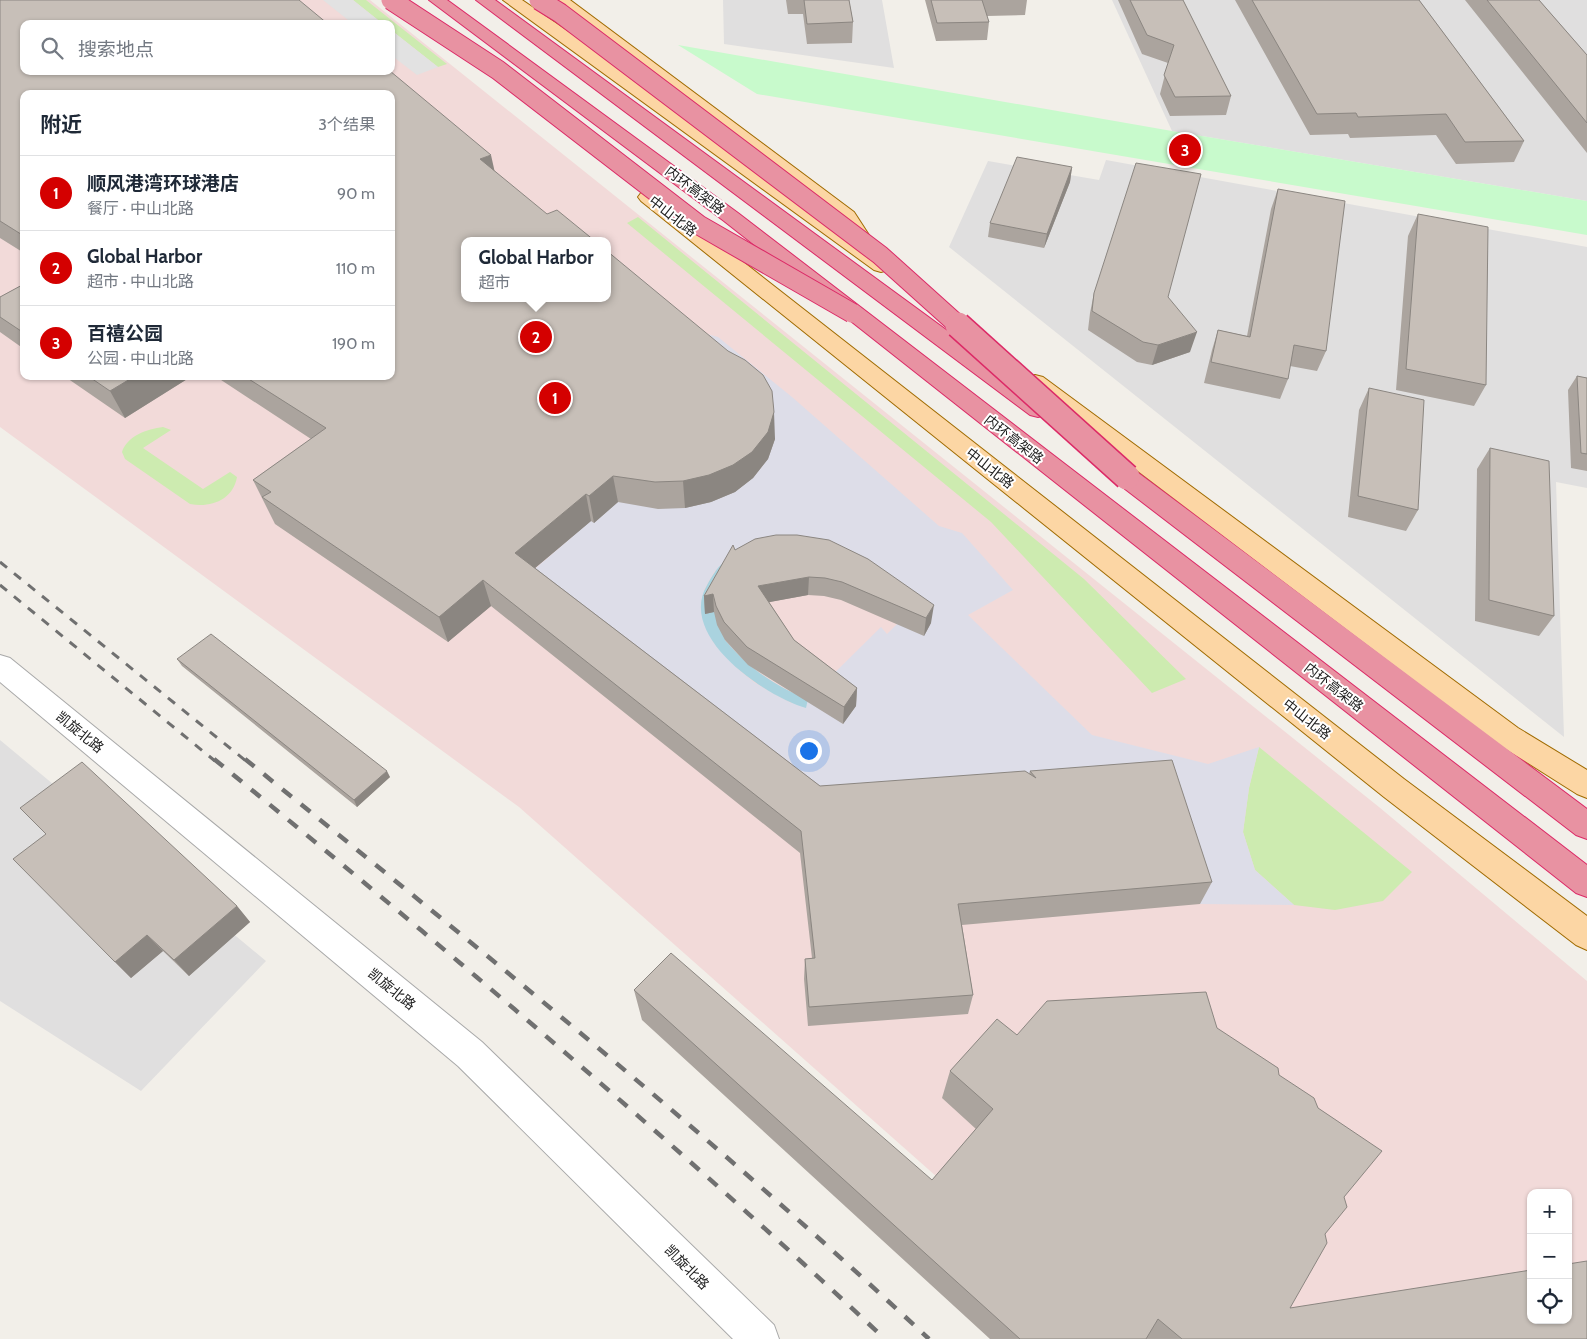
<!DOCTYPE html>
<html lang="zh">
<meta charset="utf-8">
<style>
:root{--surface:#fff;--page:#f2f2f3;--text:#1f2937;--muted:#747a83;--line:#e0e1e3;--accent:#d40000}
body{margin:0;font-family:Cabin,"Noto Sans SC",sans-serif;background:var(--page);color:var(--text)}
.controls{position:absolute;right:15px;bottom:15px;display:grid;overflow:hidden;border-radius:10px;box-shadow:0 1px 4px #0004}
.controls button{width:45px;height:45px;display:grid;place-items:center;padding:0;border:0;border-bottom:1px solid var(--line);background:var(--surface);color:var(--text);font:25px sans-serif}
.you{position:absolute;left:808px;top:750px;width:18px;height:18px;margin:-12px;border:4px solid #fff;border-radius:50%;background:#1a73e8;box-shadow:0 0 0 8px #1a73e833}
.badge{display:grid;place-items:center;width:32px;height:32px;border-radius:50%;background:var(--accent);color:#fff;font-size:16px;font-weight:700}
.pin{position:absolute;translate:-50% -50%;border:2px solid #fff;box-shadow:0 1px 5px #0006}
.popup{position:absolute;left:461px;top:237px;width:150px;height:65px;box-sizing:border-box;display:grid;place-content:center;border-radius:10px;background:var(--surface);filter:drop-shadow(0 1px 4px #0005);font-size:16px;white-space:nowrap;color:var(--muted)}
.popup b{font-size:19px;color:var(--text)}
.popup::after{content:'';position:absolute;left:50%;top:100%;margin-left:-10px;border:10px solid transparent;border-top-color:var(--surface)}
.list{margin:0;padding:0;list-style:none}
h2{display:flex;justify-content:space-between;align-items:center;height:65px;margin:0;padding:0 20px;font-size:21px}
h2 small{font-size:16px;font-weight:400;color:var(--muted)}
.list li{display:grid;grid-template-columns:32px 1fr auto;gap:15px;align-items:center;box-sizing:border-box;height:75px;padding:0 20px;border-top:1px solid var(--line)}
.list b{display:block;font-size:19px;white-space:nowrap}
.list p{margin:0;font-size:16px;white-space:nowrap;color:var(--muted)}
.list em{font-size:16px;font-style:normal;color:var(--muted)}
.icon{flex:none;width:28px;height:28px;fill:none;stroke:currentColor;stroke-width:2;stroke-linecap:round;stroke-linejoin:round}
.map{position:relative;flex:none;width:1587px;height:1339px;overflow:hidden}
.search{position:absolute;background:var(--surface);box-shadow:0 1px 4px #0004;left:20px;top:20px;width:375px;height:55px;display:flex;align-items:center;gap:12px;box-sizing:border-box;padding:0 18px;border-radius:10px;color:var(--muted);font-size:19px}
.panel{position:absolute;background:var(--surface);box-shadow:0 1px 4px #0004;left:20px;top:90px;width:375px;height:290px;border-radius:10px}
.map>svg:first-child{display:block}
.residential{fill:#e0dfdf}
.commercial{fill:#f2dad9;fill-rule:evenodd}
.grass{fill:#cdebb0}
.park{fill:#c8facc}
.parking{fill:#e2e2e2}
.plaza{fill:#dddde8;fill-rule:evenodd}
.water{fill:#aad3df}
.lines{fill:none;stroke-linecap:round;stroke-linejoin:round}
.street-casing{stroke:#a9a9a9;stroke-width:2}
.primary-casing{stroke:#a06b00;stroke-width:2}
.highway-casing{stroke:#dc2a67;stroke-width:2}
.street{fill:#fff;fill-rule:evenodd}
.primary{fill:#fcd6a4;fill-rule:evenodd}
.highway{fill:#e892a2;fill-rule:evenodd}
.rail-far1{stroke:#707070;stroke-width:3;stroke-dasharray:9 9;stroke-linecap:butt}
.rail{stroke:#707070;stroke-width:4.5;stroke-dasharray:12 12;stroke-linecap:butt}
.highway-bridge-far1-casing{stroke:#dc2a67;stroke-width:21;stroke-linecap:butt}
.highway-bridge-casing{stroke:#dc2a67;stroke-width:28;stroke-linecap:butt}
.highway-bridge-far1{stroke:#e892a2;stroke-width:19}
.highway-bridge{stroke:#e892a2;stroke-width:25}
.wall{fill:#aba49e}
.shaded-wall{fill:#8b8681}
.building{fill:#c7bfb8;stroke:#8b8681}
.labels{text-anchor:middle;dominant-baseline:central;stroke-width:4;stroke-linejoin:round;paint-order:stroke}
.street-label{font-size:14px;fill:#222;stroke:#fff}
</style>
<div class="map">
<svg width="1587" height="1339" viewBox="0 0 1587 1339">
<rect width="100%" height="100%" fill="#f2efe9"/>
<path class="residential" d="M 723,0 L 882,0 L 894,68 L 724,44 Z
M 1112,0 L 1587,0 L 1587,201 L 1172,131 Z
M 1106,160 L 1587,247 L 1587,488 L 1556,482 L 1564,737 L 949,247 L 988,161 L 1099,180 Z
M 0,740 L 266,961 L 141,1091 L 0,1001 Z"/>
<path class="commercial" d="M 0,0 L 370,0 L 1379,807 L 1587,981 L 1587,1339 L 1120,1339 L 519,807 L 0,427 ZM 24,24 L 391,24 L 391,71 L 24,71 ZM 24,94 L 391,94 L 391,376 L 24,376 ZM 465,241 L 607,241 L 607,298 L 465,298 ZM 1531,1193 L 1568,1193 L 1568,1320 L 1531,1320 Z"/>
<path class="grass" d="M 353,0 L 366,0 L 447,64 L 438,67 L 391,30 L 391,24 L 383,24 Z
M 638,217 L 1084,579 L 1186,679 L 1152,693 L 991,522 L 627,223 Z
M 163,427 L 171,430 L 143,448 L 203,489 L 230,472 L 237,477 C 233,500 211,508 190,504 L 125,459 L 122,452 C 127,436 147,429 163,427 Z
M 1259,747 L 1412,872 L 1383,901 L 1335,910 L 1294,905 L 1255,870 L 1243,832 L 1249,788 Z"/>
<path class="park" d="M 678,45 L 1172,131 L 1587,201 L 1587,235 L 757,94 Z"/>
<path class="parking" d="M 323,0 L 353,0 L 383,24 L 353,24 Z
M 391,30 L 438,67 L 417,75 L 391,55 Z"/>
<path class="plaza" d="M 703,333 L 718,337 L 792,397 L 939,526 L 962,533 L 1013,590 L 968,615 L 1092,735 L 1208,764 L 1259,747 L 1249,788 L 1243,832 L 1255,870 L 1294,905 L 1200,904 L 1191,877 L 819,810 L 522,580 L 573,536 ZM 729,560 L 905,616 L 887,634 L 881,627 L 808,699 L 791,703 L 755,683 L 739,670 L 713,642 L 704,590 L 714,572 Z"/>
<path class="water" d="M 813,556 L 725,640 C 749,668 774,686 808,699 L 806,708 C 765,696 677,637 707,585 C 712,576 719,563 729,560 C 734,558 743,559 748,559 C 770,558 791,557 813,556 Z"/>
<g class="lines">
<g class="street-casing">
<path id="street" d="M 0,655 L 10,658 L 482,1042 L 774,1325 L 779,1339 L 733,1339 L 458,1066 L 0,682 Z"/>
</g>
<g class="primary-casing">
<path id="primary" d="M 503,0 L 522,0 L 614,63 L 847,232 L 839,220 L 552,0 L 570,0 L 854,212 L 880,252 L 879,254 L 891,266 L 888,270 L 881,272 L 874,270 Z
M 648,191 L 655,193 L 1404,779 L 1587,916 L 1587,950 L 1576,945 L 1384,797 L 641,201 L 638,197 L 641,193 Z
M 1035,375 L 1043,377 L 1518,728 L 1587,770 L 1587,798 L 1577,794 L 1498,744 L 1027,387 L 1024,382 L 1027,377 Z"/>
</g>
<g class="highway-casing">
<path id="highway" d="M 429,0 L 447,0 L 738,213 L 1587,865 L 1587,897 L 1576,893 L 724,221 Z
M 476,0 L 495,0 L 1046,403 L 1050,409 L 1046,415 L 1038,417 L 1030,415 Z
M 1108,455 L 1117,457 L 1587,809 L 1587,839 L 1576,835 L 1099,469 L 1096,463 L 1099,457 Z"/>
</g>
<use href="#street" class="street"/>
<use href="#primary" class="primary"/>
<use href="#highway" class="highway"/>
<path class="rail-far1" d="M 0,562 L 246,761
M 0,585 L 215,761"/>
<path class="rail" d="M 214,759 C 443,946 669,1137 885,1339
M 245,759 C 477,947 710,1134 929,1339"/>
<g class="highway-bridge-far1-casing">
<path id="highway-bridge-far1" d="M 391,0 L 498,70 L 699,225 L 852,313
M 539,0 L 560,13 L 880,255 L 959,326"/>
</g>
<g class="highway-bridge-casing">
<path id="highway-bridge" d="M 958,325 L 1127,477"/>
</g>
<use href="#highway-bridge-far1" class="highway-bridge-far1"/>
<use href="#highway-bridge" class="highway-bridge"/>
</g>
<path class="wall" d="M 0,0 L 495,171 L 775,439 L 768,459 L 753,478 L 735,492 L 711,502 L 685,508 L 658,509 L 618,502 L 594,523 L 591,521 L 535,568 L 820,786 L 1029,774 L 1030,771 L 1212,882 L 1200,904 L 962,925 L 973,995 L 968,1014 L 808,1026 L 804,979 L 805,959 L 812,958 L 800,853 L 491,606 L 448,642 L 275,524 L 253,480 L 311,439 L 215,376 L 391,376 L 24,94 L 24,253 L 0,238 Z
M 786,0 L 849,0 L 853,22 L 852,43 L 807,44 L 803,14 L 788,14 Z
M 925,0 L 1027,0 L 1025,15 L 987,16 L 989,22 L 987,40 L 936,41 Z
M 1118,0 L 1183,0 L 1231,96 L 1226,115 L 1170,116 L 1160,94 L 1168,63 L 1142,54 Z
M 1235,0 L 1419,0 L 1524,141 L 1514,162 L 1456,164 L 1436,135 L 1350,138 L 1348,134 L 1310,135 Z
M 1465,0 L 1539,0 L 1587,55 L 1587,153 Z
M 1072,167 L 1070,182 L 1044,248 L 988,237 L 990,223 Z
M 1278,189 L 1326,351 L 1317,371 L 1290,366 L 1288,379 L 1280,399 L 1204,383 L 1212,350 L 1218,330 L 1247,336 L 1271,209 Z
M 1418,214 L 1486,385 L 1474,406 L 1396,390 L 1408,236 Z
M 24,284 L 24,349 L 0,332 L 0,297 Z
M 1094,293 L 1168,297 L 1190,352 L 1152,365 L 1137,362 L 1088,330 L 1090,313 Z
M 64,376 L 192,376 L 125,418 Z
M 1577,376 L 1587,378 L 1587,471 L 1571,468 L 1568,390 Z
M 1369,388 L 1418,510 L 1406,531 L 1348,517 L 1359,410 Z
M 1490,448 L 1554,616 L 1539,636 L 1475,621 L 1477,469 Z
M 735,550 L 868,559 L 931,623 L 924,636 L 841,600 L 824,596 L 808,595 L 769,602 L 794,640 L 857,688 L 856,706 L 843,724 L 748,665 L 725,640 L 717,625 L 714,612 L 705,614 L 704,596 Z
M 177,659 L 390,777 L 357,807 L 182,666 Z
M 20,808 L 237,906 L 250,922 L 189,976 L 163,951 L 131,978 L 115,962 L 46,834 Z
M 634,990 L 932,1180 L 976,1129 L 942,1098 L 950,1071 L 1017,1035 L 1217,1028 L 1279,1075 L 1344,1197 L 1325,1234 L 1290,1308 L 1587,1339 L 990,1339 L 642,1020 Z"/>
<path class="shaded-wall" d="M 491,155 L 497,182 L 480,159 Z
M 1072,167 L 1070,182 L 1044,248 L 1047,234 Z
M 1197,332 L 1190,352 L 1152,365 L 1158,345 Z
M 135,376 L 192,376 L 125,418 L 110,391 Z
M 774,412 L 775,439 L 768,459 L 753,478 L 735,492 L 711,502 L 685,508 L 683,481 Z
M 613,476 L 618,502 L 594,523 L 589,496 Z
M 586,494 L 591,521 L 522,579 L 515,553 Z
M 809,577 L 808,595 L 759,604 L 758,586 Z
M 483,580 L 491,606 L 448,642 L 439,617 Z
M 713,594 L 714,612 L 705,614 L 704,596 Z
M 934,605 L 931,623 L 924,636 L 926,618 Z
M 857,688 L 856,706 L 843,724 L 844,707 Z
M 387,771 L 390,777 L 357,807 L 354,800 Z
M 237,906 L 250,922 L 189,976 L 174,960 Z
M 147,935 L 163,951 L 131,978 L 115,962 Z"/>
<path class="building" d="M 0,0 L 299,0 L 328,24 L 24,24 L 24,71 L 390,71 L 491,155 L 480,159 L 547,214 L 557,210 L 595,241 L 465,241 L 465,298 L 607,298 L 607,251 L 728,351 L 745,360 L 763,375 L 772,391 L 774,412 L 768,432 L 752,452 L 733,465 L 709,475 L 683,481 L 655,482 L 613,476 L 589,496 L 586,494 L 515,553 L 820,786 L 1025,771 L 1036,778 L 1030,771 L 1172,760 L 1212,882 L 958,904 L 973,995 L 809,1007 L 805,959 L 815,958 L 801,831 L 483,580 L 439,617 L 262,497 L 271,492 L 253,480 L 326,428 L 244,376 L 391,376 L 391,94 L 24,94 L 24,236 L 0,221 Z
M 804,0 L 849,0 L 853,22 L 807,24 Z
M 931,0 L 982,0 L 989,22 L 937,23 Z
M 1130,0 L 1183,0 L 1231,96 L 1175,97 L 1164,75 L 1174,45 L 1147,35 Z
M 1252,0 L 1419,0 L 1524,141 L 1465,142 L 1446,114 L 1358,117 L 1356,113 L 1317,114 Z
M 1487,0 L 1539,0 L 1587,55 L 1587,123 Z
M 1017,157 L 1072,167 L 1047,234 L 990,223 Z
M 1136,163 L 1201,174 L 1168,297 L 1197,332 L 1158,345 L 1143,342 L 1092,311 L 1094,293 Z
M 1278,189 L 1345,201 L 1326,351 L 1294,345 L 1288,379 L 1211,362 L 1218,330 L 1250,337 Z
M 1418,214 L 1488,227 L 1486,385 L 1406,369 Z
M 24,284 L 24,333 L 0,317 L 0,297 Z
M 88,376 L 135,376 L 110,391 Z
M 1577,376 L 1587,378 L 1587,454 L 1581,453 Z
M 1369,388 L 1424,400 L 1418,510 L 1358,496 Z
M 1490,448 L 1549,461 L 1554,616 L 1489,600 Z
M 776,535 L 797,535 L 829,540 L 868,559 L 934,605 L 926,618 L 842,582 L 825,578 L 809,577 L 758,586 L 794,640 L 857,688 L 844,707 L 747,647 L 724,622 L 716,606 L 713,594 L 704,596 L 733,545 L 735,550 L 755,539 Z
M 211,634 L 387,771 L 354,800 L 177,659 Z
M 82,762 L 237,906 L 174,960 L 147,935 L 115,962 L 13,859 L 46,834 L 20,808 Z
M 671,953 L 932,1180 L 993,1109 L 950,1071 L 997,1019 L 1017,1035 L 1047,1001 L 1206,992 L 1217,1028 L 1278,1068 L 1279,1075 L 1314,1098 L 1318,1108 L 1382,1151 L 1344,1197 L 1347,1207 L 1325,1234 L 1327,1243 L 1290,1308 L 1531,1270 L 1531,1320 L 1568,1320 L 1568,1264 L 1587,1261 L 1587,1339 L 1182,1339 L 1158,1319 L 1146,1339 L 1020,1339 L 634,990 Z"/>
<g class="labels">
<g class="street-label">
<text transform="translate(695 190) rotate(37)">内环高架路</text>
<text transform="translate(673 216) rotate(38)">中山北路</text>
<text transform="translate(1014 439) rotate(38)">内环高架路</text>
<text transform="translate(990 468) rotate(38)">中山北路</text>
<text transform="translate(1334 687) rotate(38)">内环高架路</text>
<text transform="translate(1307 719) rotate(38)">中山北路</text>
<text transform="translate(80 732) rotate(39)">凯旋北路</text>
<text transform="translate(392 989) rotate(39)">凯旋北路</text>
<text transform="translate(687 1267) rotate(45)">凯旋北路</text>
</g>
</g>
</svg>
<div class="controls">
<button>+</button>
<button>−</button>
<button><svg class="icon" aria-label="locate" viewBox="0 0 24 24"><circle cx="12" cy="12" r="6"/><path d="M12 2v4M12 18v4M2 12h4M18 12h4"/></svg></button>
</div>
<div class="you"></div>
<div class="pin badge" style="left:555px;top:398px">1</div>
<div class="pin badge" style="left:536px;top:337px">2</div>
<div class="popup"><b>Global Harbor</b>超市</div>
<div class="pin badge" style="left:1185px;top:150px">3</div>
<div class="search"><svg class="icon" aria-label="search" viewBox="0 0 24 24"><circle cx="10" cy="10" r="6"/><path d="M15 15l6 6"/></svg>搜索地点</div>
<section class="panel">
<h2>附近<small>3个结果</small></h2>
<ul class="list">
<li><span class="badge">1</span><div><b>顺风港湾环球港店</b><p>餐厅 · 中山北路</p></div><em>90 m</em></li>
<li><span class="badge">2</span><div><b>Global Harbor</b><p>超市 · 中山北路</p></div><em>110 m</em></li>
<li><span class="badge">3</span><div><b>百禧公园</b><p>公园 · 中山北路</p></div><em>190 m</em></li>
</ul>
</section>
</div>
